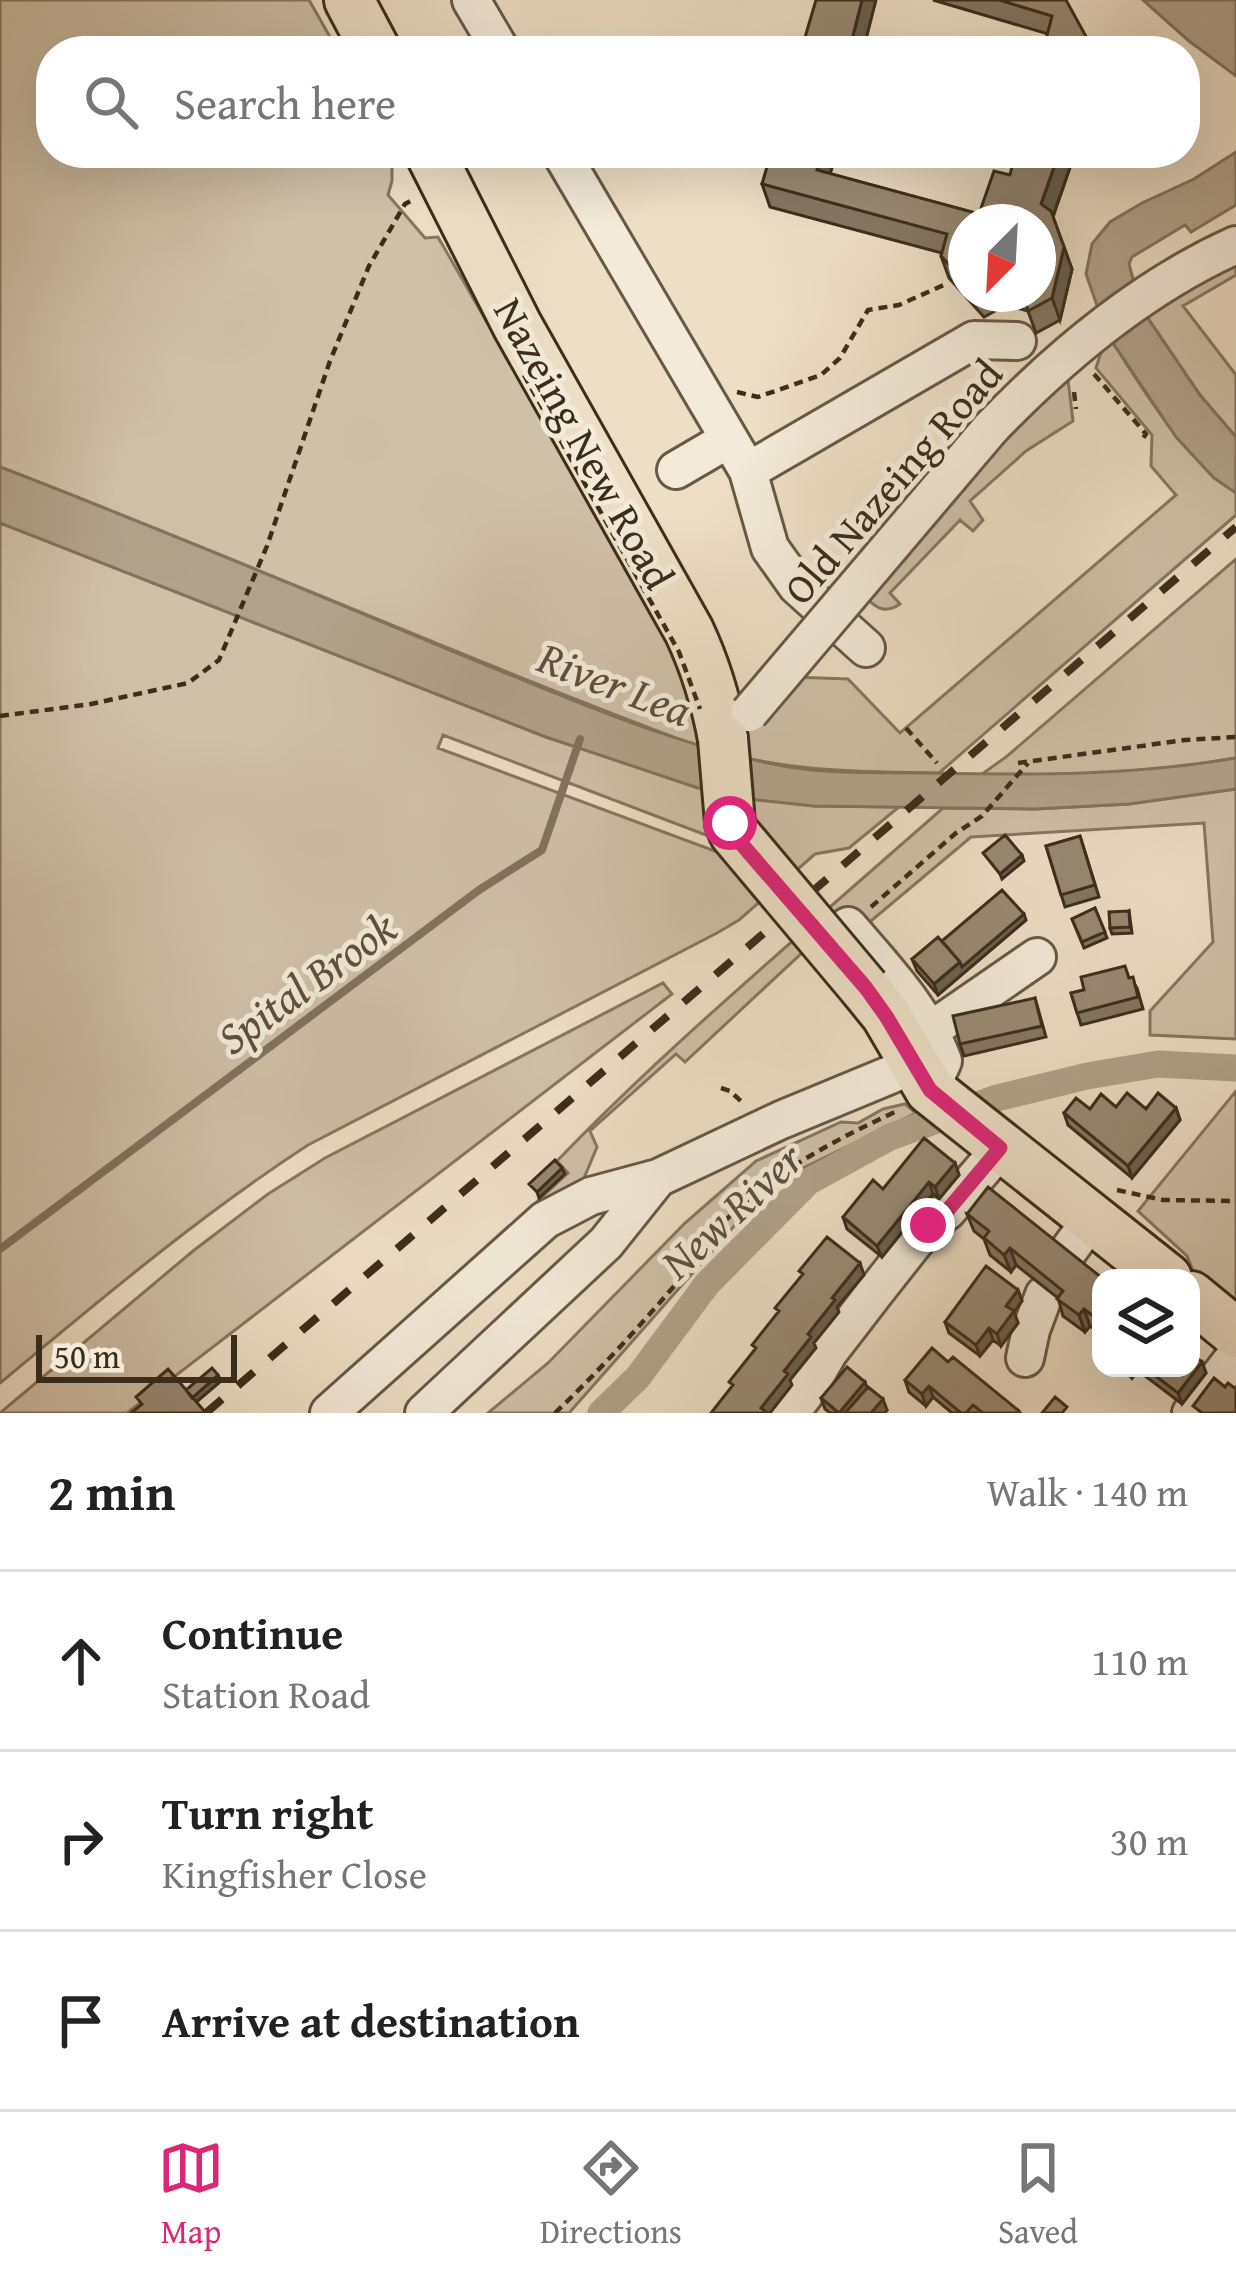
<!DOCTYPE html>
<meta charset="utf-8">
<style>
:root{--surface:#fff;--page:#f2f2f2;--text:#222;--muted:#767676;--line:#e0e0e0;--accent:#db2777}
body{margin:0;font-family:"Gentium Book Plus",serif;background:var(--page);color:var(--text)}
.controls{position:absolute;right:36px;bottom:36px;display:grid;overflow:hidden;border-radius:24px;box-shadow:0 12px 48px #0002}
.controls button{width:108px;height:108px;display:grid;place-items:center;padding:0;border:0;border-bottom:3px solid var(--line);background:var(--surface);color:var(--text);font:60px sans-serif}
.compass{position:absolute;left:948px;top:204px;width:108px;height:108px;border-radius:50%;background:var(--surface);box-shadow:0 12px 48px #0002;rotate:204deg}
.scale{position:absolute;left:36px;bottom:30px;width:201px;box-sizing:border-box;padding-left:12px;border:6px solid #3c2d1a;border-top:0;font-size:33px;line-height:42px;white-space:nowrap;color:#3c2d1a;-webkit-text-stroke:9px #f3ead9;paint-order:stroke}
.stop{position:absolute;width:36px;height:36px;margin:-27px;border:9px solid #db2777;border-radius:50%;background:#fff}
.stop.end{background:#db2777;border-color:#fff;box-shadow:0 3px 12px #0008}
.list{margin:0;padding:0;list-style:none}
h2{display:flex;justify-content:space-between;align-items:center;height:156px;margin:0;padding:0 48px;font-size:51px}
h2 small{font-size:39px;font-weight:400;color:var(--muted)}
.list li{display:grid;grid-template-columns:78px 1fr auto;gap:36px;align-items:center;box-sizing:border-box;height:180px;padding:0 48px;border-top:3px solid var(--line)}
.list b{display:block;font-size:45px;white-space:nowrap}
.list p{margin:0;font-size:39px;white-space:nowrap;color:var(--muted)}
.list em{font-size:39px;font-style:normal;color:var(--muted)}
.icon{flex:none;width:66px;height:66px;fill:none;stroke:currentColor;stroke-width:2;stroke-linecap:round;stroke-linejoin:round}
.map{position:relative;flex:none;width:1236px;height:1413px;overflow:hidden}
.search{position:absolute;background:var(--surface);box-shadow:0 12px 48px #0002;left:36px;right:36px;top:36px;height:132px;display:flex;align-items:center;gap:30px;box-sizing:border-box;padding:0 42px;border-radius:48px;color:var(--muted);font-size:45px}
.sheet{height:696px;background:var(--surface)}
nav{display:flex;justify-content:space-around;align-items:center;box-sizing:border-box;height:168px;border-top:3px solid var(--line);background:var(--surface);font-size:33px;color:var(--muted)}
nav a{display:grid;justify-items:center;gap:6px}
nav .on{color:var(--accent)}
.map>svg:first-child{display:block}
.green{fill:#cfc0a8;stroke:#867661;stroke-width:3}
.water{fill:#b1a28b;stroke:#82735e;stroke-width:3}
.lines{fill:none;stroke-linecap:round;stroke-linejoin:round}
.stream{stroke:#82735e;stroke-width:8}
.canal{stroke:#b1a28b;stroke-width:27}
.minor-casing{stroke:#685945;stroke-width:42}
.major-casing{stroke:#3c2d1a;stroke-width:54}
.path{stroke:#3c2d1a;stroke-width:4.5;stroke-dasharray:9 6;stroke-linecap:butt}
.minor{stroke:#f3ead9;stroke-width:36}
.major{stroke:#eddec5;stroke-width:48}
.rail{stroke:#3c2d1a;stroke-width:8;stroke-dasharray:21 21;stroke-linecap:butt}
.minor-bridge-casing{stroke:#685945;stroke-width:42;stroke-linecap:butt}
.major-bridge-casing{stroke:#3c2d1a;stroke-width:54;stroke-linecap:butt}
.path-bridge{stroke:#3c2d1a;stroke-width:4.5;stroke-dasharray:9 6;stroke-linecap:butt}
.minor-bridge{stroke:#f3ead9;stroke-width:36}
.major-bridge{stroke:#eddec5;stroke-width:48}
.wall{fill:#837663;stroke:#3c2d1a;stroke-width:3;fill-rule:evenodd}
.shaded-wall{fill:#6a6050;stroke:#3c2d1a;stroke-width:3}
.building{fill:#988973;stroke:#3c2d1a;stroke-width:3}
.route{stroke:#db2777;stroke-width:15}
.labels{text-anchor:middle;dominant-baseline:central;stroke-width:10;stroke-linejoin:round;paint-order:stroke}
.street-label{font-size:42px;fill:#3c2d1a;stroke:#f3ead9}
.water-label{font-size:45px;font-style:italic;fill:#5f503c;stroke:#f3ead9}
</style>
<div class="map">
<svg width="1236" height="1413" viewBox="0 0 1236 1413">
<rect width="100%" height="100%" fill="#eddec5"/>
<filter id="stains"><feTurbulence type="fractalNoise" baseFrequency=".00167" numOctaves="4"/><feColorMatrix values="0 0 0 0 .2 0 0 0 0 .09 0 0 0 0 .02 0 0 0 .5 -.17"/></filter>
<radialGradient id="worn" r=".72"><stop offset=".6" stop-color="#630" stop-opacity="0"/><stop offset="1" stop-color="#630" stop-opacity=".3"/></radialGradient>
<path class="green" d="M 0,0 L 309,0 L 338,51 L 51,51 L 51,153 L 392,153 L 392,181 L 388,195 L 425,238 L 438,237 L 676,652 L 698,717 L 700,747 C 464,659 235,557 0,467 Z
M 1236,251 L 1236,275 L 1183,306 L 1236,375 L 1236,437 L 1200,395 L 1141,308 Z
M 1107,334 C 1145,391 1179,453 1236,493 L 1236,515 L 939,773 C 872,772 807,772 741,757 L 741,738 L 793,677 L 848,679 L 900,733 L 1176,495 L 1151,466 L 1152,435 L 1096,368 Z
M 1068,380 L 1073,421 L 1026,451 L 970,501 L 983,520 L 973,531 L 960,520 L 890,593 L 900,604 C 884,615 874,607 863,594 L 1055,382 Z
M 0,523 L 546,737 L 710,790 L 711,837 L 443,735 L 438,748 L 723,854 L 763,899 L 739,920 L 717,933 L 308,1145 C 199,1216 100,1300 0,1383 Z
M 1236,559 L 1236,758 C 1149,773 1070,776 982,774 L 1006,757 Z
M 1236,789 L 1236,1039 L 1150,1035 L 1150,1011 L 1213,942 L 1204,823 L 971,837 L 865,926 L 833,927 L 822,914 L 943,808 L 1035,809 L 1129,804 Z
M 743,797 L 814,806 L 899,807 L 849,848 L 815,854 L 790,876 L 749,826 Z
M 796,938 L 805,950 L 685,1062 L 676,1054 L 590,1131 L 597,1147 L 579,1190 L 487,1248 L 568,1173 L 557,1161 C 633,1082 714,1010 796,938 Z
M 663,983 L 672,994 L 127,1413 L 0,1413 L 193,1251 L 268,1194 L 325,1158 Z
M 1236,1091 L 1236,1313 L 1198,1283 L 1187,1256 L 1138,1211 Z
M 905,1104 L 916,1113 L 797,1171 L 750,1208 L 569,1413 L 488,1413 L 548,1363 L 685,1223 L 756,1161 L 841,1122 L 858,1123 L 883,1109 Z"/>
<path class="water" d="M 1143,0 L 1236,0 L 1236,76 L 1189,41 Z
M 1236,152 L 1236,205 L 1191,232 L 1185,225 L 1132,257 L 1129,264 L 1141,308 L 1200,395 L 1236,437 L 1236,493 L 1214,478 L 1176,437 L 1107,334 L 1086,274 L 1092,244 L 1110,222 L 1142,203 L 1194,179 Z
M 0,467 C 150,525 299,587 447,649 C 554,692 660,741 773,764 C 823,775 877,772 927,773 C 1034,775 1130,776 1236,758 L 1236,789 L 1129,804 L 1035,809 L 814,806 L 757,800 L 698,788 L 546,737 L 0,523 Z"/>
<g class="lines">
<path class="stream" d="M 0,1249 L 479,890 L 542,850 L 580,739"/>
<path class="canal" d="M 601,1413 L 638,1377 L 707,1284 L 808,1182 L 890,1137 L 997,1098 L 1087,1076 L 1158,1064 L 1236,1068"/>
<g class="minor-casing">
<path id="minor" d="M 471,0 L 501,51
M 561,153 L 748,471 L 770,548 L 797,586 L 866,648
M 990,429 C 1061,355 1142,287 1236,245
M 676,470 L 729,439
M 748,471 L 974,340 L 1017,341
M 848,926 C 884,968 924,1009 943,1061 L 930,1090
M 931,1030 L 1037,957
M 1066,1254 L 1091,1220
M 1025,1358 L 1031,1330 L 1044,1295
M 329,1413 L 545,1220 L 591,1196 L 658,1178 L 781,1120 L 914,1065
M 424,1413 L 606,1243 L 658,1178
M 790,1413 L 804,1395 L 829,1352 L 876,1291 L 928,1225 L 947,1211 L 1001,1148
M 1191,1413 L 1236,1355"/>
</g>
<g class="major-casing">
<path id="major" d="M 349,0 L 376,51
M 430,153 L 517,325 L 689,631 C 706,667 716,701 723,739
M 865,989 L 886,1015 L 930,1090 L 1167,1278
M 1191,1296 L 1236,1333"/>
</g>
<path class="path" d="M 1094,374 L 1146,434 L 1142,440
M 737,392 L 758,397 L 821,375 L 840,358 L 868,310 L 899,305 L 946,284
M 1074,392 L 1076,409
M 0,716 L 91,704 L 188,683 L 219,660 L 267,546 L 330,361 L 369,266 L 405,204 L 414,199
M 906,728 L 937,763
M 1018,763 L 1185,740 L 1236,737
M 871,907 L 956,833 L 982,816 L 1028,763
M 721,1088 L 730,1091 L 742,1102
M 1117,1190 L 1163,1200 L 1236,1201
M 555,1413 C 600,1370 641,1325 681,1278 C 699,1257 713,1231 733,1213 C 781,1168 837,1139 897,1111"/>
<use href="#minor" class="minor"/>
<use href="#major" class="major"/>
<path class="rail" d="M 206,1413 L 1236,527"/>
<g class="minor-bridge-casing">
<path id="minor-bridge" d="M 749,713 L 990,429"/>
</g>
<g class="major-bridge-casing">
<path id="major-bridge" d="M 723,739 L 730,823 L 734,833 L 865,989"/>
</g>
<path class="path-bridge" d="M 524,375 L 679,652 L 700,709"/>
<use href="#minor-bridge" class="minor-bridge"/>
<use href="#major-bridge" class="major-bridge"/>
</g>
<path class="wall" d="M 933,0 L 1066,0 L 1048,34 Z
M 1075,153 L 1053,217 L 1072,269 L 1060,320 L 1036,333 L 1028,311 L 1006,305 L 984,317 L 949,278 L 941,256 L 942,253 L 770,207 L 762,184 L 830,174 L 979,214 L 1010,175 ZM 966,222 L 1038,294 L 966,294 Z
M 1080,836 L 1099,897 L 1065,907 L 1046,846 Z
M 1095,908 L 1107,938 L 1084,948 L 1072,919 Z
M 1129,911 L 1132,933 L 1112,934 L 1110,928 Z
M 1026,920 L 938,995 L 917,971 L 912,959 L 942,941 Z
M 1130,978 L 1137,988 L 1143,1009 L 1081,1025 L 1071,993 Z
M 1035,998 L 1046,1037 L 964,1056 L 960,1044 Z
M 1116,1107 L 1176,1108 L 1180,1120 L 1132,1178 L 1068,1125 L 1064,1113 Z
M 955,1163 L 959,1175 L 939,1199 L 933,1194 L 882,1257 L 847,1229 L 843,1217 Z
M 967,1214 L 1101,1278 L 1101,1334 L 1090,1326 L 1085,1332 L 1063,1316 L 1058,1298 L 1016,1265 L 1011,1272 L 990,1255 L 984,1239 L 974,1231 Z
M 1018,1290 L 1022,1301 L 1014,1312 L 1018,1323 L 1001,1346 L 993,1340 L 980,1356 L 949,1333 L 945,1322 Z
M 948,1362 L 1020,1413 L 952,1413 L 933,1397 L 926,1406 L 909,1392 L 905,1380 Z
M 1202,1362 L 1206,1373 L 1182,1404 L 1141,1373 L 1140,1368 L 1132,1378 L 1120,1368 L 1191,1368 Z
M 867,1388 L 887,1410 L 885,1413 L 830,1413 L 825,1409 L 821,1398 Z"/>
<path class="shaded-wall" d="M 862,0 L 876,0 L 863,51 L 849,51 Z
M 822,153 L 836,153 L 825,193 L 817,170 Z
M 1059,153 L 1075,153 L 1049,227 L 1041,204 Z
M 1064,247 L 1072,269 L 1060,320 L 1052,298 Z
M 1022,855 L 1024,861 L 1002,879 L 1000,874 Z
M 1024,914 L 1026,920 L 938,995 L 934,984 L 960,962 Z
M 1176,1108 L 1180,1120 L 1132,1178 L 1128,1166 Z
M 955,1163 L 959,1175 L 939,1199 L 935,1187 Z
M 562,1168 L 565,1174 L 539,1198 L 537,1192 Z
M 929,1182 L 933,1194 L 882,1257 L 877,1246 Z
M 1010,1248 L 1016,1265 L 1011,1272 L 1004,1255 Z
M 860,1263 L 864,1275 L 837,1307 L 839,1312 L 814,1343 L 816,1348 L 790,1380 L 792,1385 L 770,1413 L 763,1413 L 761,1408 L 808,1334 L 832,1298 Z
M 1018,1290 L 1022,1301 L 1014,1312 L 1018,1323 L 1001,1346 L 997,1334 L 1006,1306 Z
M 1084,1309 L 1090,1326 L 1085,1332 L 1079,1315 Z
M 989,1328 L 993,1340 L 980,1356 L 976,1345 Z
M 1202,1362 L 1206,1373 L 1182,1404 L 1178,1393 Z
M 1128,1368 L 1140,1368 L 1132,1378 Z
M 218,1375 L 221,1381 L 193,1405 L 191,1399 Z
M 865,1382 L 869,1393 L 852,1413 L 839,1413 Z
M 929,1386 L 933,1397 L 926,1406 L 922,1394 Z
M 883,1399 L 887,1410 L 885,1413 L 871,1413 Z"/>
<path class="building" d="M 816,0 L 862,0 L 849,51 L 801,51 Z
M 999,0 L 1066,0 L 1094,51 L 1043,51 L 1052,16 Z
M 771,153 L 822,153 L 817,170 L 979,214 L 994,171 L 1010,175 L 1015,153 L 1059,153 L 1041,204 L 1051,211 L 1064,247 L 1052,298 L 1028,311 L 1024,294 L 1038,294 L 1038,222 L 966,222 L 966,283 L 941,256 L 947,234 L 762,184 Z
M 1005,835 L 1022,855 L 1000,874 L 983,853 Z
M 1080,836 L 1095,885 L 1061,895 L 1046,846 Z
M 1002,890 L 1024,914 L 962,967 L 960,962 L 942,941 Z
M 1095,908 L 1105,932 L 1082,942 L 1072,919 Z
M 1129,911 L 1130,927 L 1110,928 L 1109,912 Z
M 938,937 L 960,962 L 934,984 L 912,959 Z
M 1125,966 L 1129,978 L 1133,977 L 1138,997 L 1077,1013 L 1071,993 L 1084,990 L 1081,977 Z
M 1035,998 L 1042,1026 L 960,1044 L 953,1016 Z
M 1127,1093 L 1146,1109 L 1158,1093 L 1176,1108 L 1128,1166 L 1064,1113 L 1076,1098 L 1090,1109 L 1101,1094 L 1116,1107 Z
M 924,1138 L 955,1163 L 935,1187 L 929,1182 L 877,1246 L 843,1217 L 873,1180 L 883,1189 Z
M 555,1160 L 562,1168 L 537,1192 L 529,1184 Z
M 988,1187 L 1102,1278 L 1100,1321 L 1084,1309 L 1079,1315 L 1057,1299 L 1063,1291 L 1010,1248 L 1004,1255 L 984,1238 L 989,1231 L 967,1214 Z
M 827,1237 L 860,1263 L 832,1298 L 835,1300 L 808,1334 L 811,1337 L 784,1371 L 788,1374 L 761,1408 L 765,1411 L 763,1413 L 711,1413 L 733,1385 L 729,1382 L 756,1348 L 752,1345 L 779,1311 L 775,1308 L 803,1274 L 799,1271 Z
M 986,1266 L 1018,1290 L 1006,1306 L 1014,1311 L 997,1334 L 989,1328 L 976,1345 L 945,1322 Z
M 932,1348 L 948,1362 L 953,1357 L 1019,1411 L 1018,1413 L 983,1413 L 973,1405 L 966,1413 L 961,1413 L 929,1386 L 922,1394 L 905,1380 Z
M 1191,1353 L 1202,1362 L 1178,1393 L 1145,1368 L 1191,1368 Z
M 847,1367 L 865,1382 L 839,1413 L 821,1398 Z
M 212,1368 L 218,1375 L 192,1398 L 186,1390 Z
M 168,1369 L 206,1413 L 131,1413 L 142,1404 L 136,1397 Z
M 1214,1378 L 1225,1387 L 1228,1383 L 1236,1389 L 1236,1413 L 1202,1413 L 1193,1406 Z
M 868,1387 L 883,1399 L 871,1413 L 845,1413 Z
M 1055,1397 L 1067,1407 L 1062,1413 L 1042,1413 Z"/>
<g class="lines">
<path class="route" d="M 730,823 L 739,841 L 866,988 L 886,1016 L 930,1090 L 1000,1148 L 947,1211 L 928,1225"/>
</g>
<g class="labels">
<g class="street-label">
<text transform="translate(585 443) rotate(61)">Nazeing New Road</text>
<text transform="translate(892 481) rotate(-49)">Old Nazeing Road</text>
</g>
<g class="water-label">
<text transform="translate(615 683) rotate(21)">River Lea</text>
<text transform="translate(306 982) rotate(-36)">Spital Brook</text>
<text transform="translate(731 1210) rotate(-43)">New River</text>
</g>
</g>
<rect width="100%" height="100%" filter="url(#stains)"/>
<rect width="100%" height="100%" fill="url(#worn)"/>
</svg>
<div class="controls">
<button><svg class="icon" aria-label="layers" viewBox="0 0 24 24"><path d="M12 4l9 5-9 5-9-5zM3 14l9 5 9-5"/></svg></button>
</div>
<svg class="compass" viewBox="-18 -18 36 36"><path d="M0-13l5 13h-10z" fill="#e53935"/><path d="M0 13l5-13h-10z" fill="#767676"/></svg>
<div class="scale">50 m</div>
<div class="stop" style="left:730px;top:823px"></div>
<div class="stop end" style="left:928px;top:1225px"></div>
<div class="search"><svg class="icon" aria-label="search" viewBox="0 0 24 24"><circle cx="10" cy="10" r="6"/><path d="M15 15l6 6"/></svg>Search here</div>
</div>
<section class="sheet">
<h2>2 min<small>Walk · 140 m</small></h2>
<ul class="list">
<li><svg class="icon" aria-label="ahead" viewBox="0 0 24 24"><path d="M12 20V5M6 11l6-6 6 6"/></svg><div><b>Continue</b><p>Station Road</p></div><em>110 m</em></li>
<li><svg class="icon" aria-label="right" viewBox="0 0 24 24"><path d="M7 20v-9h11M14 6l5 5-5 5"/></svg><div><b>Turn right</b><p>Kingfisher Close</p></div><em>30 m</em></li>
<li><svg class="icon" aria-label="arrive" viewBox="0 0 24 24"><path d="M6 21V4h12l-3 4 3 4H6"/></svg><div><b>Arrive at destination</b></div></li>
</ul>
</section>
<nav>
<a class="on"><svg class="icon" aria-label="map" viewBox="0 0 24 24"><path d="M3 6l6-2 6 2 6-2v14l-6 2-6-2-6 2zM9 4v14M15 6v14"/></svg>Map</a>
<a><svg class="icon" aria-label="directions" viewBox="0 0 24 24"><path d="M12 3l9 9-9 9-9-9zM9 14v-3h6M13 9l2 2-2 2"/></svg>Directions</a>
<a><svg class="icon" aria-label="saved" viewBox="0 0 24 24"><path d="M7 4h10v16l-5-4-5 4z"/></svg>Saved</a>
</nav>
